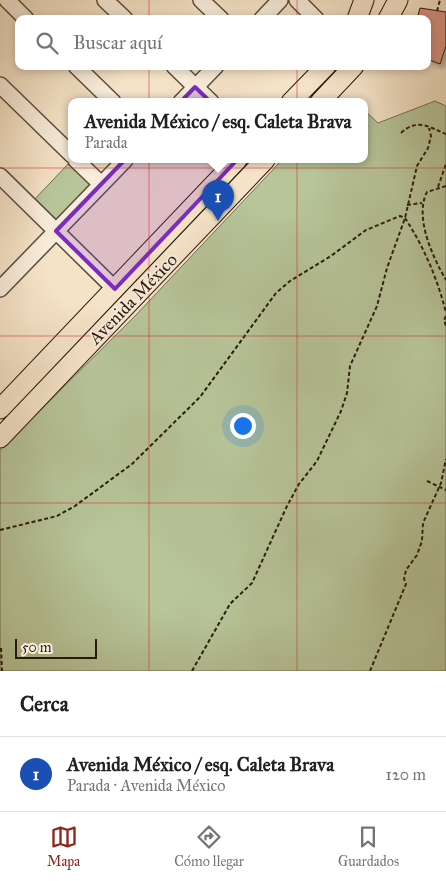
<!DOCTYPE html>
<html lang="es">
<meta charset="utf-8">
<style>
:root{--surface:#fff;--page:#f6f6f6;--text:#202124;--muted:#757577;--line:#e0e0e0;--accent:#8f2418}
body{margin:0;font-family:"IM FELL Great Primer",serif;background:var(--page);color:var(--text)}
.scale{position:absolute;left:15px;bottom:12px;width:82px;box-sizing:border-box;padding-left:5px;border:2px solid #291a0f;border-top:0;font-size:14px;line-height:18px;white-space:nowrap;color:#291a0f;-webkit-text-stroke:4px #f8eddb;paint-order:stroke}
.you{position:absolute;left:242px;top:425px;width:18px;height:18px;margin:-12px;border:4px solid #fff;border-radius:50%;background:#1a73e8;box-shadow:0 0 0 8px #1a73e833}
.badge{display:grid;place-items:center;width:32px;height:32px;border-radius:50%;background:var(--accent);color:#fff;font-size:16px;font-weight:700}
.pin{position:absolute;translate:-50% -41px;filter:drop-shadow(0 1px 2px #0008)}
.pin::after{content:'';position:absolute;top:26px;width:18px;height:15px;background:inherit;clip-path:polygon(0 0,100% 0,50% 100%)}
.popup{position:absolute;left:68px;top:98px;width:300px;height:65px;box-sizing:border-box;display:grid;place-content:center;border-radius:10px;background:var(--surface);filter:drop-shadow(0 1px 4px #0005);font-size:16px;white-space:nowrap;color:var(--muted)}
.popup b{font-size:19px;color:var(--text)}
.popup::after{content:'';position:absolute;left:50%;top:100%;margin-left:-10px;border:10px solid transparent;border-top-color:var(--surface)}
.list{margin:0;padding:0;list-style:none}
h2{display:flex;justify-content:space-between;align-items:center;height:65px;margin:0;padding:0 20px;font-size:21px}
h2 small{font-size:16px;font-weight:400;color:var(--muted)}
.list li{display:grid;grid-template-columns:32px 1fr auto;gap:15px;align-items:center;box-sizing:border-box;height:75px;padding:0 20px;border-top:1px solid var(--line)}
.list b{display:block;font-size:19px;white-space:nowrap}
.list p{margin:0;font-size:16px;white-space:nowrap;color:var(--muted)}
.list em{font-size:16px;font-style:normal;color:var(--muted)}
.icon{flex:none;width:28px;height:28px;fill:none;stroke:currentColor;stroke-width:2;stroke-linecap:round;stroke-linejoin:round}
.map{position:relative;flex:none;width:446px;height:671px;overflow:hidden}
.search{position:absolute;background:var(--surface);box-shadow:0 2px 8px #0003;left:15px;right:15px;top:15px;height:55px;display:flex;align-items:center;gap:12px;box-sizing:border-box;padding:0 18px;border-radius:10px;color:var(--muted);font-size:19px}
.sheet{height:140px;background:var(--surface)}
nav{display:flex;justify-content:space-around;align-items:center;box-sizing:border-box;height:70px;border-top:1px solid var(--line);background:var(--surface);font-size:14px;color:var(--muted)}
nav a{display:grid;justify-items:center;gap:2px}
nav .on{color:var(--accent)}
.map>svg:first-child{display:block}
.green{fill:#b7c599;stroke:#707054}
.building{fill:#d99586;stroke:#291a0f;filter:url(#shadow)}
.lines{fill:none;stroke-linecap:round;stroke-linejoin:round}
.minor-casing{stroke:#5c4c3d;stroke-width:18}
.major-casing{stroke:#291a0f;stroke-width:21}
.path{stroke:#291a0f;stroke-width:2;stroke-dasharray:4 2.5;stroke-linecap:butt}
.minor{stroke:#f8eddb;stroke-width:15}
.major{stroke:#f5e3c7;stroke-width:19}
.marked{fill:#7b2cbf;fill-opacity:0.2;stroke:#7b2cbf;stroke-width:4;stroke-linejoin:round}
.grid{fill:none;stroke:#d62828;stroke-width:1;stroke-opacity:0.55}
.labels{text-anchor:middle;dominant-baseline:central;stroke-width:4;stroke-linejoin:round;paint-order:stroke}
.street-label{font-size:18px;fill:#291a0f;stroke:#f8eddb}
</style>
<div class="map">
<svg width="446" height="671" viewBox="0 0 446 671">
<defs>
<filter id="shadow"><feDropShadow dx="4.5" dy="4.5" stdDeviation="2.5" flood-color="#0004"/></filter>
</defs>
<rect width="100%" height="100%" fill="#f5e3c7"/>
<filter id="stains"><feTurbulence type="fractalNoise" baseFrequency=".004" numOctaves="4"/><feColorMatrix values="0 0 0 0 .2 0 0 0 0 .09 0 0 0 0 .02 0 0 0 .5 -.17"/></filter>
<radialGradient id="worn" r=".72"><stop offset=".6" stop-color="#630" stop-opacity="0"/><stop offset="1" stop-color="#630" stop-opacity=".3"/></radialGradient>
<path class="green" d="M 435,101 L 446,106 L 446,671 L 0,671 L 0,450 L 135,316 L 282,160 L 364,160 L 364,110 L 378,123 Z
M 69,163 L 92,183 L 55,223 L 32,202 Z"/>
<path class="building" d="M 420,8 L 446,12 L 446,46 L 440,64 L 427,59 L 427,19 L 417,19 Z"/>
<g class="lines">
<g class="minor-casing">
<path id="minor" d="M 7,0 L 26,19
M 105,0 L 125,19
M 201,0 L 221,19
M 297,0 L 316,19
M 262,19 L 280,0
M 76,66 L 113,102
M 174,66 L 211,102
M 0,85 L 72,155
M 181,102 L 216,66
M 76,160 L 101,184
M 0,176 L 115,289
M 0,289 L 125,160"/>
</g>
<g class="major-casing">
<path id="major" d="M 357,19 L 364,0
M 388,19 L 398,0
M 291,102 L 326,66
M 320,102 L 354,66
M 0,409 L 237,160
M 0,438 L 265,160"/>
</g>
<path class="path" d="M 437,11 L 440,0
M 401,133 C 417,118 429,127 446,134
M 446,186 L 427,192 C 414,217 433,258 446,280
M 438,187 L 446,164
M 407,205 L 422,203
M 446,316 L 444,320 L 446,326
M 427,481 L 446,490
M 0,530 L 57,516 L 75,506 L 132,464 L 200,397 L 276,293 L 290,281 L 331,256 L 366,230 L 400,216 L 405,218 C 424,247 438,280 446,313
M 1,648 L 2,671
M 192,671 L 230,604 L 252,583 L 287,506 L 299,484 L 317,461 L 341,411 L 347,393 L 350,366 L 377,306 L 387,268 L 405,218 L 417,166 L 428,148 L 431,136 L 429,128
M 370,671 L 406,584 L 404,579 L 406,570 L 417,555 L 422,541 L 423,523 L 441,483 L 446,459"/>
<use href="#minor" class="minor"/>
<use href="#major" class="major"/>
</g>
<path class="marked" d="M 195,87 L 253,143 L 115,289 L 56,231 Z"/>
<path class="grid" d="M 149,0 L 149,19M 297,0 L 297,19M 149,66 L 149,671M 297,66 L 297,671M 0,168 L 446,168M 0,336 L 446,336M 0,503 L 446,503"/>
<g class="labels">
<g class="street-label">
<text transform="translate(133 299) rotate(-46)">Avenida México</text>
</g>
</g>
<rect width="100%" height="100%" filter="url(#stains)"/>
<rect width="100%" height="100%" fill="url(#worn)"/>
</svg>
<div class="scale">50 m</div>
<div class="you"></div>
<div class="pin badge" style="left:218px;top:221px;background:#1a4fb4">1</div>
<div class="popup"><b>Avenida México / esq. Caleta Brava</b>Parada</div>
<div class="search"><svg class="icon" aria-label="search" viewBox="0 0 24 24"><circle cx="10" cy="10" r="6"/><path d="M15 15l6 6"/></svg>Buscar aquí</div>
</div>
<section class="sheet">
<h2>Cerca<small></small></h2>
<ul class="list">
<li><span class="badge" style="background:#1a4fb4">1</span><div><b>Avenida México / esq. Caleta Brava</b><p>Parada · Avenida México</p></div><em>120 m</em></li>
</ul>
</section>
<nav>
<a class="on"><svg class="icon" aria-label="map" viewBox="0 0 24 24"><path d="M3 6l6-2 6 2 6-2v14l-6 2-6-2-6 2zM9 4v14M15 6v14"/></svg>Mapa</a>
<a><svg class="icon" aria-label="directions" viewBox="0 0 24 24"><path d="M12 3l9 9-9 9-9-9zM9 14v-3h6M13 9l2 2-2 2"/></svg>Cómo llegar</a>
<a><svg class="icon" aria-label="saved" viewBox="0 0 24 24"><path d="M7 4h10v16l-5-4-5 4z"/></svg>Guardados</a>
</nav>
